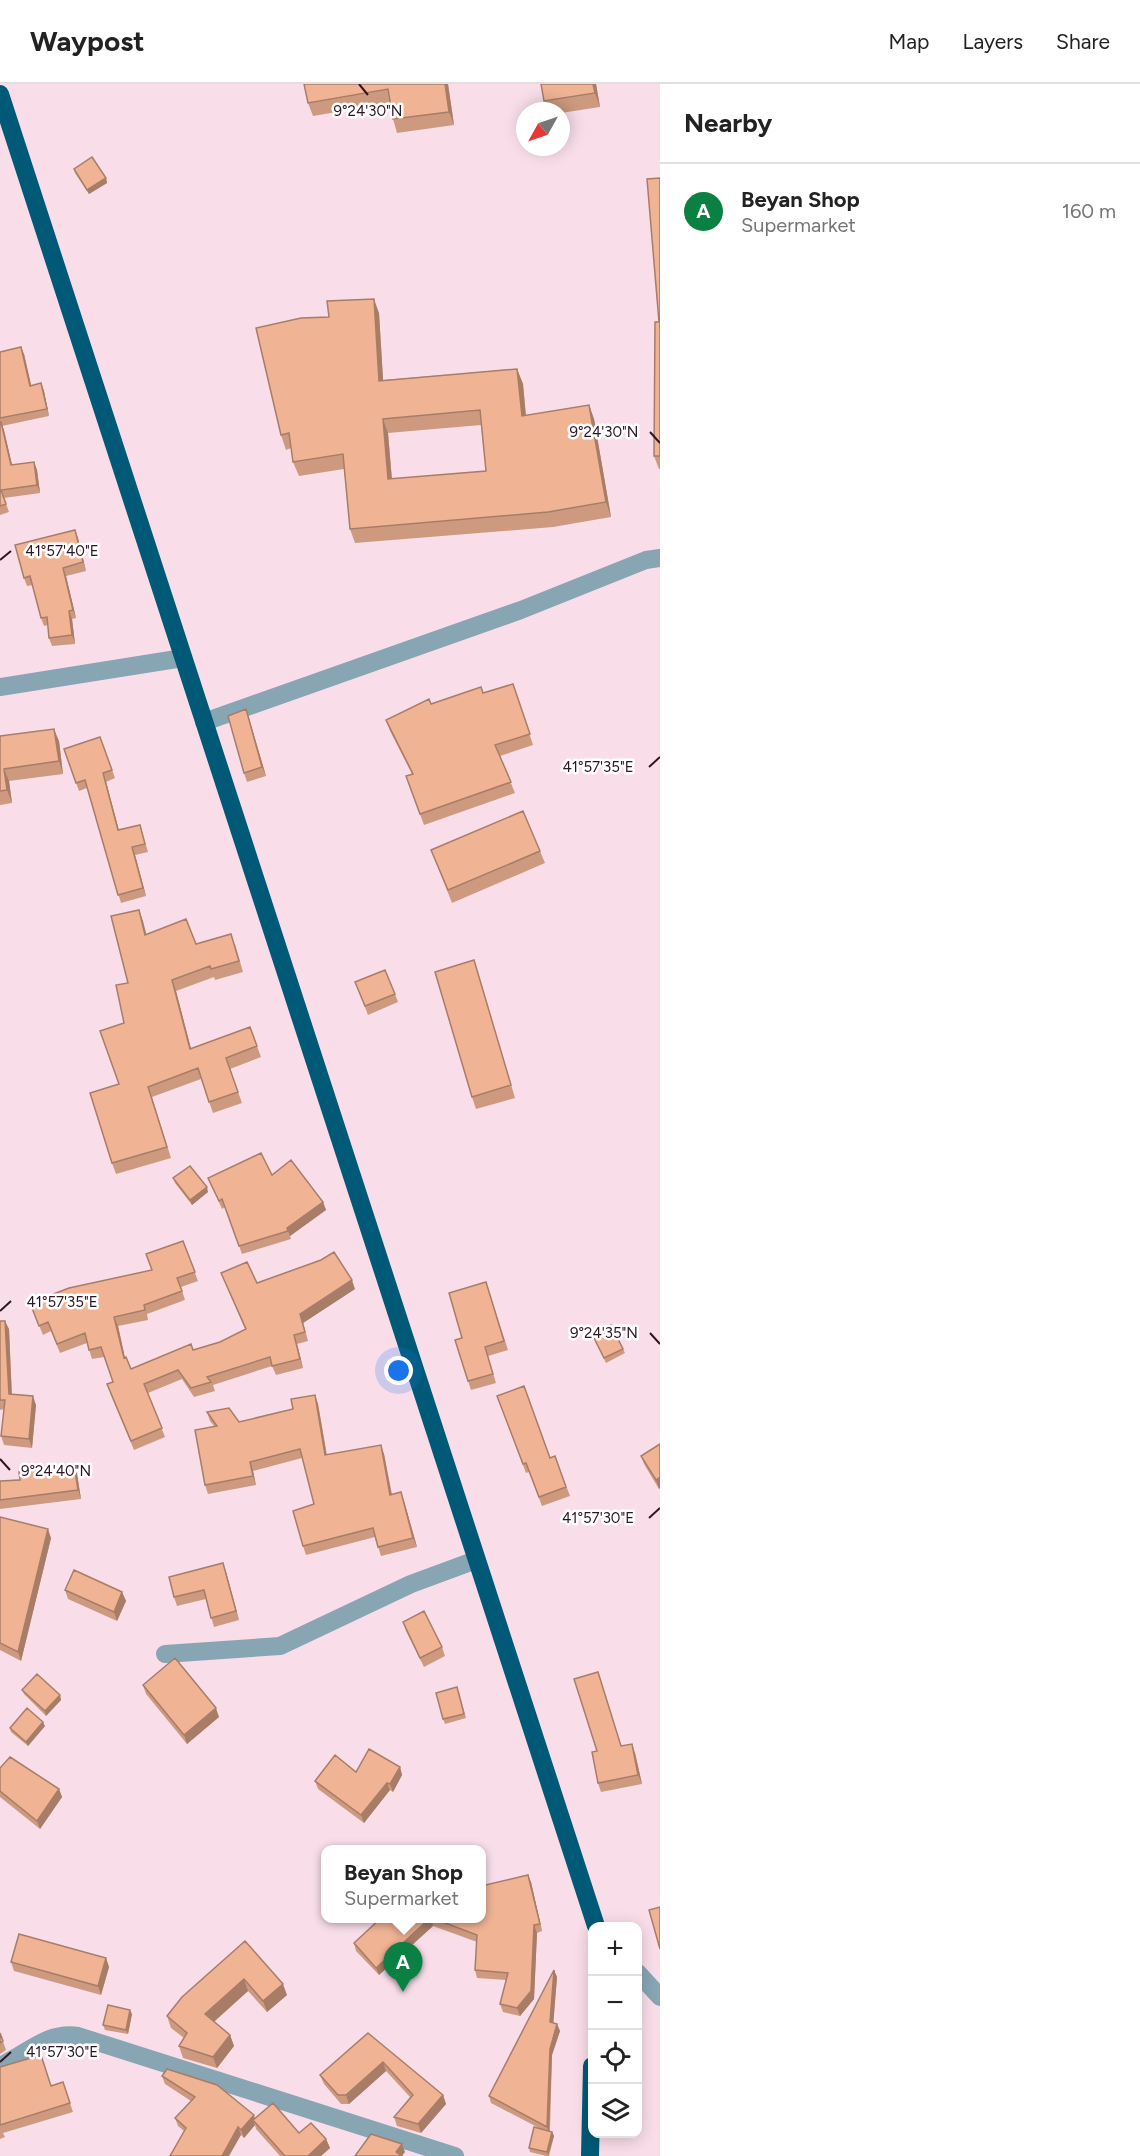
<!DOCTYPE html>
<meta charset="utf-8">
<style>
:root{--surface:#fff;--page:#f6f6f6;--text:#222;--muted:#767676;--line:#e0e0e0;--accent:#0b8043}
body{margin:0;font-family:Figtree,sans-serif;background:var(--page);color:var(--text)}
.controls{position:absolute;right:18px;bottom:18px;display:grid;overflow:hidden;border-radius:12px;box-shadow:0 3px 15px #0003}
.controls button{width:54px;height:54px;display:grid;place-items:center;padding:0;border:0;border-bottom:2px solid var(--line);background:var(--surface);color:var(--text);font:30px sans-serif}
.compass{position:absolute;left:516px;top:18px;width:54px;height:54px;border-radius:50%;background:var(--surface);box-shadow:0 3px 15px #0003;rotate:230deg}
.you{position:absolute;left:399px;top:1287px;width:21px;height:21px;margin:-15px;border:4px solid #fff;border-radius:50%;background:#1a73e8;box-shadow:0 0 0 9px #1a73e833}
.badge{display:grid;place-items:center;width:39px;height:39px;border-radius:50%;background:var(--accent);color:#fff;font-size:20px;font-weight:700}
.pin{position:absolute;translate:-50% -50px;filter:drop-shadow(0 2px 3px #0008)}
.pin::after{content:'';position:absolute;top:32px;width:21px;height:18px;background:inherit;clip-path:polygon(0 0,100% 0,50% 100%)}
.popup{position:absolute;left:321px;top:1761px;width:165px;height:78px;box-sizing:border-box;display:grid;place-content:center;border-radius:12px;background:var(--surface);filter:drop-shadow(0 2px 4px #0005);font-size:20px;white-space:nowrap;color:var(--muted)}
.popup b{font-size:22px;color:var(--text)}
.popup::after{content:'';position:absolute;left:50%;top:100%;margin-left:-12px;border:12px solid transparent;border-top-color:var(--surface)}
.list{margin:0;padding:0;list-style:none}
h2{display:flex;justify-content:space-between;align-items:center;height:78px;margin:0;padding:0 24px;font-size:26px}
h2 small{font-size:20px;font-weight:400;color:var(--muted)}
.list li{display:grid;grid-template-columns:39px 1fr auto;gap:18px;align-items:center;box-sizing:border-box;height:96px;padding:0 24px;border-top:2px solid var(--line)}
.list b{display:block;font-size:22px;white-space:nowrap}
.list p{margin:0;font-size:20px;white-space:nowrap;color:var(--muted)}
.list em{font-size:20px;font-style:normal;color:var(--muted)}
.icon{flex:none;width:33px;height:33px;fill:none;stroke:currentColor;stroke-width:2;stroke-linecap:round;stroke-linejoin:round}
.map{position:relative;flex:none;width:660px;height:2072px;overflow:hidden}
header{display:flex;align-items:center;gap:36px;box-sizing:border-box;height:84px;padding:0 30px;background:var(--surface);border-bottom:2px solid var(--line)}
header strong{font-size:28px}
nav{display:flex;gap:33px;margin-inline-start:auto;font-size:21px}
main{display:flex}
aside{flex:1;background:var(--surface)}
.map>svg:first-child{display:block}
.lines{fill:none;stroke-linecap:round;stroke-linejoin:round}
.minor{stroke:#88a5b4;stroke-width:18}
.highway{stroke:#005a77;stroke-width:18}
.wall{fill:#ce9a7f;fill-rule:evenodd}
.shaded-wall{fill:#a87d68}
.building{fill:#f0b394;stroke:#a87d68;stroke-width:1.5;fill-rule:evenodd}
.ticks{fill:none;stroke:#2d1521;stroke-width:2}
.ticks-label{font-size:15px;text-anchor:middle;fill:#2d1521;stroke:#fff;stroke-width:5;stroke-linejoin:round;paint-order:stroke}
</style>
<header>
<strong>Waypost</strong>
<nav><a>Map</a><a>Layers</a><a>Share</a></nav>
</header>
<main>
<div class="map">
<svg width="660" height="2072" viewBox="0 0 660 2072">
<rect width="100%" height="100%" fill="#f9deea"/>
<g class="lines">
<path class="minor" d="M 0,603 L 183,574
M 204,638 L 521,526 L 646,476 L 660,474
M 165,1570 L 280,1562 L 411,1500 L 476,1476
M 638,1889 L 660,1913
M 0,1982 C 27,1970 47,1947 78,1952 L 455,2072"/>
<path class="highway" d="M 0,10 L 596,1842
M 590,2072 L 592,1982"/>
</g>
<path class="wall" d="M 304,0 L 448,0 L 454,41 L 397,49 L 393,35 L 390,19 L 313,32 L 308,19 Z
M 596,0 L 600,23 L 561,29 L 561,27 L 548,27 L 544,17 Z
M 74,85 L 106,94 L 107,99 L 89,110 L 75,89 Z
M 660,94 L 660,385 L 659,385 L 654,372 L 659,238 Z
M 379,229 L 383,296 L 517,285 L 523,300 L 526,331 L 589,321 L 594,335 L 611,433 L 553,443 L 355,459 L 350,445 L 344,385 L 299,392 L 293,378 L 291,364 L 286,366 L 281,351 L 329,233 ZM 481,341 L 486,387 L 392,395 L 388,349 Z
M 0,268 L 24,270 L 31,302 L 41,299 L 44,307 L 49,332 L 2,342 L 12,381 L 34,378 L 37,386 L 40,409 L 4,414 L 9,428 L 0,431 Z
M 75,446 L 86,487 L 66,492 L 76,534 L 72,535 L 75,560 L 52,562 L 49,554 L 48,541 L 44,542 L 41,534 L 33,501 L 27,502 L 24,494 Z
M 483,609 L 517,611 L 533,661 L 500,672 L 515,709 L 424,741 L 406,692 L 412,690 L 390,647 L 386,636 L 431,620 Z
M 246,625 L 266,692 L 247,698 L 244,689 Z
M 0,652 L 59,657 L 63,690 L 9,697 L 12,719 L 0,721 Z
M 100,653 L 115,694 L 106,698 L 119,746 L 140,741 L 148,768 L 135,771 L 146,812 L 121,819 L 87,704 L 79,707 L 64,665 Z
M 431,766 L 540,767 L 545,779 L 452,819 Z
M 139,826 L 146,850 L 196,860 L 235,860 L 243,888 L 215,896 L 214,893 L 176,907 L 191,965 L 250,943 L 261,973 L 230,985 L 242,1019 L 213,1029 L 201,995 L 152,1013 L 171,1074 L 116,1090 L 112,1079 L 128,899 Z
M 478,889 L 515,1014 L 476,1025 L 472,1013 Z
M 355,898 L 395,910 L 398,918 L 368,931 Z
M 272,1091 L 323,1118 L 326,1126 L 290,1152 L 291,1155 L 242,1170 L 225,1123 L 222,1125 L 208,1094 Z
M 173,1094 L 208,1108 L 192,1121 L 175,1099 Z
M 183,1157 L 198,1197 L 181,1203 L 185,1216 L 147,1230 L 148,1236 L 118,1242 L 125,1274 L 131,1285 L 220,1258 L 245,1245 L 221,1189 L 257,1199 L 355,1205 L 303,1239 L 308,1257 L 297,1260 L 303,1284 L 276,1291 L 272,1282 L 213,1301 L 215,1307 L 194,1313 L 182,1295 L 148,1309 L 165,1353 L 134,1366 L 110,1309 L 113,1298 L 104,1273 L 92,1275 L 87,1259 L 60,1269 L 51,1247 L 43,1251 L 30,1219 L 152,1186 Z
M 489,1207 L 508,1266 L 488,1272 L 496,1299 L 471,1306 L 468,1297 L 462,1254 Z
M 0,1237 L 9,1245 L 12,1310 L 36,1321 L 32,1364 L 4,1361 L 1,1352 L 4,1325 L 0,1326 Z
M 592,1250 L 623,1265 L 625,1269 L 606,1279 Z
M 315,1311 L 318,1320 L 327,1371 L 384,1370 L 392,1410 L 404,1417 L 417,1463 L 381,1472 L 375,1453 L 306,1471 L 303,1462 L 314,1420 L 302,1374 L 253,1387 L 256,1401 L 208,1410 L 205,1401 L 214,1342 L 210,1337 L 207,1328 L 239,1338 L 293,1325 Z
M 497,1312 L 550,1374 L 555,1372 L 570,1412 L 542,1422 L 529,1388 L 526,1389 Z
M 660,1360 L 660,1404 L 659,1405 L 644,1380 L 641,1372 Z
M 77,1390 L 81,1415 L 0,1425 L 0,1397 Z
M 0,1433 L 51,1454 L 21,1577 L 0,1566 Z
M 226,1488 L 239,1536 L 214,1543 L 206,1515 L 177,1522 L 174,1513 Z
M 65,1506 L 122,1508 L 126,1517 L 117,1537 L 68,1515 Z
M 403,1538 L 442,1563 L 445,1572 L 424,1583 L 406,1547 Z
M 143,1601 L 219,1633 L 187,1660 L 146,1610 Z
M 22,1606 L 60,1611 L 61,1616 L 46,1632 L 24,1610 Z
M 459,1608 L 466,1634 L 445,1640 L 443,1635 Z
M 45,1642 L 28,1662 L 11,1648 L 10,1644 Z
M 621,1662 L 635,1669 L 642,1700 L 601,1708 L 598,1699 Z
M 400,1683 L 402,1691 L 393,1708 L 390,1706 L 364,1739 L 318,1705 L 315,1697 L 356,1688 Z
M 0,1684 L 59,1705 L 62,1713 L 40,1745 L 0,1713 Z
M 531,1798 L 542,1847 L 537,1849 L 534,1915 L 520,1932 L 503,1928 L 500,1920 L 506,1896 L 477,1894 L 475,1886 L 477,1858 L 433,1842 L 379,1891 L 356,1867 L 354,1859 Z
M 245,1857 L 287,1911 L 267,1928 L 248,1907 L 214,1938 L 230,1951 L 234,1962 L 217,1984 L 183,1974 L 179,1962 L 184,1954 L 171,1944 L 167,1932 Z
M 106,1874 L 109,1883 L 101,1911 L 14,1887 L 11,1878 Z
M 554,1886 L 557,1893 L 553,1939 L 557,1940 L 560,1947 L 552,1971 L 550,2047 L 552,2048 L 554,2052 L 549,2072 L 546,2072 L 530,2068 L 529,2064 L 539,2044 L 491,2019 L 489,2012 Z
M 132,1930 L 128,1950 L 105,1946 L 103,1941 Z
M 0,1949 L 6,1966 L 0,1970 Z
M 368,1949 L 443,2011 L 446,2020 L 421,2049 L 397,2042 L 394,2033 L 410,2013 L 386,1987 L 349,2020 L 341,2020 L 324,2000 L 320,1991 Z
M 0,1983 L 66,2007 L 73,2028 L 3,2049 L 5,2053 L 0,2055 Z
M 162,1992 L 255,2035 L 299,2049 L 326,2055 L 330,2064 L 321,2072 L 280,2072 L 256,2045 L 255,2041 L 244,2054 L 241,2051 L 184,2047 L 178,2042 L 175,2034 L 191,2017 L 165,2000 Z"/>
<path class="shaded-wall" d="M 445,0 L 448,0 L 454,41 L 449,28 Z
M 593,0 L 596,0 L 600,23 L 595,9 Z
M 106,94 L 107,99 L 89,110 L 87,106 Z
M 374,215 L 379,229 L 384,311 L 379,297 Z
M 21,263 L 24,270 L 33,309 L 30,302 Z
M 517,285 L 523,300 L 527,346 L 522,332 Z
M 41,299 L 44,307 L 49,332 L 47,325 Z
M 589,321 L 594,335 L 611,433 L 606,418 Z
M 383,335 L 388,349 L 393,410 L 388,395 Z
M 1,338 L 4,346 L 14,389 L 11,381 Z
M 34,378 L 37,386 L 40,409 L 37,401 Z
M 75,446 L 78,454 L 86,487 L 83,478 Z
M 63,484 L 66,492 L 76,534 L 73,526 Z
M 69,527 L 72,535 L 75,560 L 72,551 Z
M 246,625 L 249,634 L 266,692 L 262,683 Z
M 54,645 L 59,657 L 63,690 L 59,677 Z
M 4,685 L 9,697 L 12,719 L 7,706 Z
M 103,689 L 106,698 L 121,755 L 118,746 Z
M 132,763 L 135,771 L 146,812 L 143,804 Z
M 139,826 L 143,837 L 149,861 L 145,851 Z
M 172,896 L 176,907 L 194,976 L 190,965 Z
M 207,1103 L 208,1108 L 192,1121 L 190,1116 Z
M 323,1118 L 326,1126 L 290,1152 L 287,1144 Z
M 352,1196 L 355,1205 L 303,1239 L 308,1257 L 300,1230 Z
M 114,1233 L 118,1242 L 127,1283 L 124,1274 Z
M 5,1237 L 9,1245 L 12,1318 L 9,1310 Z
M 294,1251 L 297,1260 L 303,1284 L 300,1275 Z
M 315,1311 L 318,1320 L 328,1380 L 325,1371 Z
M 33,1312 L 36,1321 L 32,1364 L 29,1355 Z
M 381,1361 L 384,1370 L 393,1419 L 390,1411 Z
M 250,1378 L 253,1387 L 256,1401 L 253,1392 Z
M 74,1381 L 77,1390 L 81,1415 L 78,1406 Z
M 660,1393 L 660,1404 L 659,1405 L 656,1396 Z
M 401,1408 L 404,1417 L 417,1463 L 413,1454 Z
M 48,1445 L 51,1454 L 21,1577 L 18,1568 Z
M 223,1479 L 226,1488 L 239,1536 L 236,1527 Z
M 122,1508 L 126,1517 L 117,1537 L 114,1528 Z
M 60,1611 L 61,1616 L 46,1632 L 45,1627 Z
M 216,1624 L 219,1633 L 187,1660 L 184,1651 Z
M 43,1638 L 45,1642 L 28,1662 L 26,1658 Z
M 632,1660 L 635,1669 L 642,1700 L 638,1691 Z
M 400,1683 L 402,1691 L 393,1708 L 390,1700 Z
M 387,1699 L 390,1706 L 364,1739 L 361,1731 Z
M 59,1705 L 62,1713 L 40,1745 L 37,1737 Z
M 528,1791 L 531,1798 L 542,1847 L 540,1840 Z
M 431,1834 L 433,1842 L 379,1891 L 376,1884 Z
M 534,1841 L 537,1849 L 534,1915 L 520,1932 L 517,1924 Z
M 106,1874 L 109,1883 L 101,1911 L 98,1902 Z
M 554,1886 L 557,1893 L 553,1944 L 550,1938 Z
M 244,1895 L 248,1907 L 209,1942 L 205,1930 Z
M 283,1900 L 287,1911 L 267,1928 L 263,1917 Z
M 130,1926 L 132,1930 L 128,1950 L 126,1946 Z
M 557,1940 L 560,1947 L 552,1971 L 549,2050 L 547,2043 L 550,1965 Z
M 230,1951 L 234,1962 L 217,1984 L 213,1973 Z
M 383,1978 L 386,1987 L 349,2020 L 346,2011 Z
M 443,2011 L 446,2020 L 421,2049 L 418,2040 Z
M 254,2031 L 256,2039 L 253,2036 L 255,2041 L 244,2054 L 241,2046 Z
M 238,2043 L 241,2051 L 229,2072 L 222,2072 Z
M 552,2048 L 554,2052 L 548,2072 L 547,2068 Z
M 326,2055 L 330,2064 L 321,2072 L 308,2072 Z
M 402,2060 L 405,2068 L 402,2072 L 396,2068 Z"/>
<path class="building" d="M 304,0 L 445,0 L 449,28 L 393,35 L 388,5 L 308,19 Z
M 541,0 L 593,0 L 595,9 L 544,17 Z
M 92,73 L 106,94 L 87,106 L 74,85 Z
M 660,94 L 660,372 L 654,372 L 655,238 L 659,238 L 647,95 Z
M 374,215 L 379,297 L 517,285 L 522,332 L 589,321 L 606,418 L 548,428 L 350,445 L 343,370 L 293,378 L 289,349 L 281,351 L 256,244 L 301,234 L 329,233 L 327,217 ZM 480,326 L 486,387 L 388,395 L 383,335 Z
M 21,263 L 30,302 L 41,299 L 47,325 L 0,334 L 0,268 Z
M 0,338 L 1,338 L 11,381 L 34,378 L 37,401 L 1,406 L 6,420 L 0,422 Z
M 75,446 L 83,478 L 63,484 L 73,526 L 69,527 L 72,551 L 49,554 L 47,533 L 41,534 L 30,492 L 24,494 L 15,461 Z
M 513,600 L 530,650 L 495,661 L 511,698 L 420,730 L 406,692 L 413,690 L 386,636 L 429,615 L 431,620 L 481,603 L 483,609 Z
M 246,625 L 262,683 L 244,689 L 228,632 Z
M 54,645 L 59,677 L 4,685 L 7,706 L 0,707 L 0,652 Z
M 100,653 L 112,686 L 103,689 L 118,746 L 140,741 L 145,760 L 132,763 L 143,804 L 118,811 L 85,696 L 76,699 L 64,665 Z
M 523,727 L 540,767 L 448,806 L 431,766 Z
M 139,826 L 145,851 L 186,835 L 196,860 L 231,850 L 239,877 L 211,885 L 210,882 L 172,896 L 190,965 L 250,943 L 257,962 L 226,974 L 238,1008 L 209,1018 L 198,984 L 148,1003 L 167,1063 L 112,1079 L 90,1009 L 119,1000 L 100,947 L 124,939 L 116,901 L 128,899 L 111,832 Z
M 474,876 L 511,1001 L 472,1013 L 435,888 Z
M 385,886 L 395,910 L 365,922 L 355,898 Z
M 261,1069 L 272,1091 L 291,1076 L 323,1118 L 287,1144 L 288,1147 L 239,1162 L 222,1115 L 219,1117 L 208,1094 Z
M 190,1082 L 207,1103 L 190,1116 L 173,1094 Z
M 183,1157 L 195,1188 L 177,1194 L 182,1207 L 144,1221 L 145,1226 L 114,1233 L 124,1274 L 126,1273 L 131,1285 L 191,1260 L 193,1266 L 220,1258 L 246,1245 L 221,1189 L 247,1178 L 257,1199 L 321,1176 L 334,1168 L 352,1196 L 300,1230 L 305,1248 L 294,1251 L 300,1275 L 272,1282 L 270,1273 L 207,1293 L 211,1298 L 191,1304 L 178,1286 L 144,1300 L 162,1344 L 131,1357 L 107,1300 L 113,1298 L 101,1263 L 89,1266 L 85,1249 L 57,1260 L 48,1238 L 39,1242 L 30,1219 L 69,1204 L 152,1186 L 146,1170 Z
M 486,1198 L 504,1257 L 485,1263 L 493,1290 L 468,1297 L 455,1256 L 462,1254 L 449,1209 Z
M 0,1237 L 5,1237 L 9,1310 L 33,1312 L 29,1355 L 1,1352 L 5,1316 L 0,1316 Z
M 611,1241 L 623,1265 L 604,1274 L 592,1250 Z
M 524,1302 L 550,1374 L 555,1372 L 566,1403 L 539,1413 L 526,1379 L 523,1380 L 497,1312 Z
M 315,1311 L 325,1371 L 381,1361 L 390,1411 L 401,1408 L 413,1454 L 378,1463 L 373,1444 L 303,1462 L 293,1427 L 314,1420 L 300,1365 L 250,1378 L 253,1392 L 205,1401 L 195,1346 L 217,1342 L 207,1328 L 229,1324 L 239,1338 L 293,1325 L 291,1315 Z
M 660,1360 L 660,1393 L 656,1396 L 641,1372 Z
M 74,1381 L 78,1406 L 0,1416 L 0,1397 L 20,1396 L 19,1388 Z
M 0,1433 L 48,1445 L 18,1568 L 0,1559 Z
M 223,1479 L 236,1527 L 211,1534 L 204,1506 L 174,1513 L 169,1493 Z
M 74,1486 L 122,1508 L 114,1528 L 65,1506 Z
M 424,1527 L 442,1563 L 420,1574 L 403,1538 Z
M 175,1574 L 216,1624 L 184,1651 L 143,1601 Z
M 598,1588 L 621,1662 L 632,1660 L 638,1691 L 598,1699 L 592,1668 L 597,1667 L 574,1595 Z
M 37,1590 L 60,1611 L 45,1627 L 22,1606 Z
M 457,1603 L 464,1630 L 443,1635 L 436,1609 Z
M 27,1624 L 43,1638 L 26,1658 L 10,1644 Z
M 369,1665 L 400,1683 L 390,1700 L 387,1699 L 361,1731 L 315,1697 L 335,1671 L 356,1688 Z
M 10,1673 L 59,1705 L 37,1737 L 0,1707 L 0,1684 Z
M 528,1791 L 540,1840 L 534,1841 L 531,1907 L 517,1924 L 500,1920 L 508,1889 L 475,1886 L 477,1851 L 432,1834 L 481,1834 L 481,1802 Z
M 660,1823 L 660,1865 L 649,1826 Z
M 381,1834 L 430,1834 L 376,1884 L 354,1859 Z
M 19,1850 L 106,1874 L 98,1902 L 11,1878 Z
M 245,1857 L 283,1900 L 263,1917 L 244,1895 L 205,1930 L 230,1951 L 213,1973 L 179,1962 L 187,1949 L 167,1932 L 182,1913 Z
M 554,1886 L 550,1938 L 557,1940 L 550,1965 L 547,2043 L 489,2012 Z
M 108,1921 L 130,1926 L 126,1946 L 103,1941 Z
M 0,1949 L 3,1957 L 0,1959 Z
M 368,1949 L 443,2011 L 418,2040 L 394,2033 L 413,2011 L 383,1978 L 346,2011 L 338,2011 L 320,1991 Z
M 41,1971 L 51,2002 L 63,1998 L 70,2019 L 0,2041 L 0,1983 Z
M 167,1985 L 217,2001 L 254,2031 L 241,2046 L 238,2043 L 222,2072 L 170,2072 L 186,2044 L 175,2034 L 195,2013 L 162,1992 Z
M 273,2019 L 299,2049 L 311,2039 L 326,2055 L 308,2072 L 285,2072 L 253,2036 Z
M 534,2043 L 552,2048 L 547,2068 L 529,2064 Z
M 371,2050 L 402,2060 L 396,2068 L 402,2072 L 355,2072 Z"/>
<path class="ticks" d="M 359,0 L 368,11M 650,348 L 660,359M 0,476 L 11,467M 649,683 L 660,673M 0,1227 L 11,1217M 650,1249 L 660,1260M 0,1375 L 10,1386M 649,1434 L 660,1424M 0,1978 L 11,1968"/>
<g class="ticks-label">
<text x="368" y="32">9°24'30"N</text>
<text x="604" y="353">9°24'30"N</text>
<text x="62" y="472">41°57'40"E</text>
<text x="598" y="688">41°57'35"E</text>
<text x="62" y="1223">41°57'35"E</text>
<text x="604" y="1254">9°24'35"N</text>
<text x="56" y="1392">9°24'40"N</text>
<text x="598" y="1439">41°57'30"E</text>
<text x="62" y="1973">41°57'30"E</text>
</g>
</svg>
<div class="controls">
<button>+</button>
<button>−</button>
<button><svg class="icon" aria-label="locate" viewBox="0 0 24 24"><circle cx="12" cy="12" r="6"/><path d="M12 2v4M12 18v4M2 12h4M18 12h4"/></svg></button>
<button><svg class="icon" aria-label="layers" viewBox="0 0 24 24"><path d="M12 4l9 5-9 5-9-5zM3 14l9 5 9-5"/></svg></button>
</div>
<svg class="compass" viewBox="-18 -18 36 36"><path d="M0-13l5 13h-10z" fill="#e53935"/><path d="M0 13l5-13h-10z" fill="#767676"/></svg>
<div class="you"></div>
<div class="pin badge" style="left:403px;top:1908px">A</div>
<div class="popup"><b>Beyan Shop</b>Supermarket</div>
</div>
<aside>
<h2>Nearby<small></small></h2>
<ul class="list">
<li><span class="badge">A</span><div><b>Beyan Shop</b><p>Supermarket</p></div><em>160 m</em></li>
</ul>
</aside>
</main>
